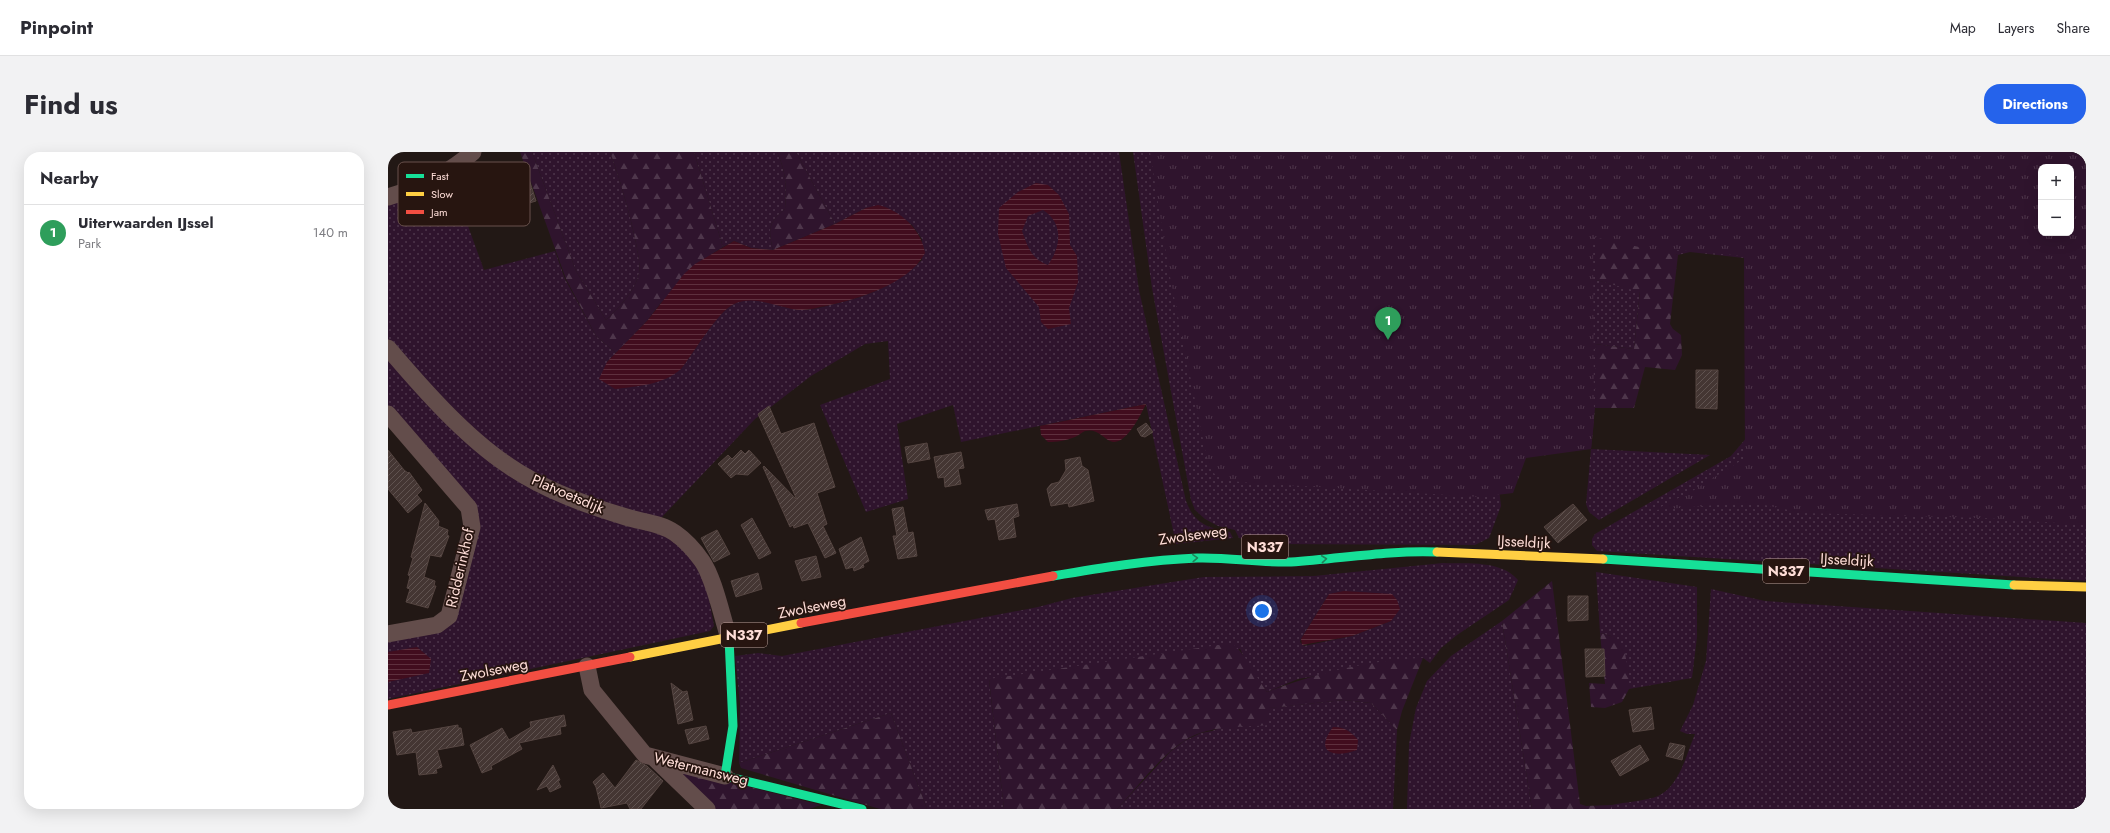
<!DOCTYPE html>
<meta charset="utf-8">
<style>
:root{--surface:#fff;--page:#f2f2f3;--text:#2b2b33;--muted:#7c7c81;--line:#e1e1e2;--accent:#2563eb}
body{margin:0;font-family:Jost,sans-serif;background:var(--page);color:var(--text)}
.controls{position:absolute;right:12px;top:12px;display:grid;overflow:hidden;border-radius:8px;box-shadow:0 4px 16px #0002}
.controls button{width:36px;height:36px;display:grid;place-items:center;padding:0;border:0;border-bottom:1px solid var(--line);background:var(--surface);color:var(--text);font:20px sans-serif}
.you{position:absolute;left:874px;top:459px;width:14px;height:14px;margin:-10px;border:3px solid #fff;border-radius:50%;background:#1a73e8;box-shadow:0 0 0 6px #1a73e833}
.badge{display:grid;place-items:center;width:26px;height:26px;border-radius:50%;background:var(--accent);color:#fff;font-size:13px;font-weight:700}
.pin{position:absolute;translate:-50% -33px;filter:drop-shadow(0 1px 2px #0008)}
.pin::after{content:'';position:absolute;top:21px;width:14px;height:12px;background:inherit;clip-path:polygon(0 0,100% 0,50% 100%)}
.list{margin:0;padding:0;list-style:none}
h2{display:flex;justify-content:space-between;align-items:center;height:52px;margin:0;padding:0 16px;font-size:17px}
h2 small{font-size:13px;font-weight:400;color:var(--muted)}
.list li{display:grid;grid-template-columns:26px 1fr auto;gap:12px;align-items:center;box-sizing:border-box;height:56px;padding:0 16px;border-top:1px solid var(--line)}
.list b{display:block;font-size:15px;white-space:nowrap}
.list p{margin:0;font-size:13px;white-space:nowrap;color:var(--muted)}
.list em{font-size:13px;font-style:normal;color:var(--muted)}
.map{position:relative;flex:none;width:1698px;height:657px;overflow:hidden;border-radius:16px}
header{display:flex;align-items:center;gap:24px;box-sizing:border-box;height:56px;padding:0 20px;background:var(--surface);border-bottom:1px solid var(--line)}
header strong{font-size:19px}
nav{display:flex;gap:22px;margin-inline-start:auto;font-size:14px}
.intro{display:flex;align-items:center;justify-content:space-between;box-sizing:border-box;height:96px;padding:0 24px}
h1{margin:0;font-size:28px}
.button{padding:10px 18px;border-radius:16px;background:var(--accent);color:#fff;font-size:14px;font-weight:700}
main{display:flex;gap:24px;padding:0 24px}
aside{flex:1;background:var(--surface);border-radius:16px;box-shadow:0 4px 16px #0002}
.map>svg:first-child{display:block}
.grass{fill:url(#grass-dots);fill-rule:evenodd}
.forest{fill:url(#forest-firs)}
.park{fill:url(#park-tufts);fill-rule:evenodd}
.water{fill:url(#water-rules);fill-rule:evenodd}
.building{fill:url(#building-hatch);stroke:#554541}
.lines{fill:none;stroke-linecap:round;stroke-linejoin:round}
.street{stroke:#634d4b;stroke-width:17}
.fast{stroke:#16e098;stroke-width:9}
.slow{stroke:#ffcf43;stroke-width:9}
.jam{stroke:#f24e42;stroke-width:9}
.oneway{stroke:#1e855b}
.labels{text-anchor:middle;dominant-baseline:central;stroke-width:3.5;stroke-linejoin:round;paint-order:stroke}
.shield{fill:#271510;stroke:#bea19b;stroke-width:1}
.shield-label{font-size:14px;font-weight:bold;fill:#feddd7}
.street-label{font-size:15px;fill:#feddd7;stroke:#271510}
.key{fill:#271510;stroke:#68514c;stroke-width:1}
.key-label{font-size:11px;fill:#feddd7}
</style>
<header>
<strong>Pinpoint</strong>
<nav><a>Map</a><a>Layers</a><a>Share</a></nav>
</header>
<div class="intro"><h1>Find us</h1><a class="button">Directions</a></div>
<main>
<aside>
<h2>Nearby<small></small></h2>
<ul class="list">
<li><span class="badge" style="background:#2e9e5b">1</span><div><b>Uiterwaarden IJssel</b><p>Park</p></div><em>140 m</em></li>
</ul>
</aside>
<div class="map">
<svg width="1698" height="657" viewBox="0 0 1698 657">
<defs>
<pattern id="grass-dots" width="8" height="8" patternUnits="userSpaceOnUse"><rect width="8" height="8" fill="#2f142d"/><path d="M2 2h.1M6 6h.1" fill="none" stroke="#4e364b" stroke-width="1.8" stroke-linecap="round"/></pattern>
<pattern id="forest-firs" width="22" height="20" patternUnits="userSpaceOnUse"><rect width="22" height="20" fill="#2f142d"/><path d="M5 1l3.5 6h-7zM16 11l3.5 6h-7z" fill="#4e364b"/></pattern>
<pattern id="park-tufts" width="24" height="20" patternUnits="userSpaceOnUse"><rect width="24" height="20" fill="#2f142d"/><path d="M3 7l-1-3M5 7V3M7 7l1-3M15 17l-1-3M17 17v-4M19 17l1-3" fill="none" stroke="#4e364b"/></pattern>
<pattern id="water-rules" width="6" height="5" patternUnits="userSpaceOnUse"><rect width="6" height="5" fill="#410d1e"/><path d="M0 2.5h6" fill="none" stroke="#5e303e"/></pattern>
<pattern id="building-hatch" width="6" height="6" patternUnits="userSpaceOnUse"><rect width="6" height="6" fill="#443633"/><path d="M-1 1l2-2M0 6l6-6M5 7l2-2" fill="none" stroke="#605350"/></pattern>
</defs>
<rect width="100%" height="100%" fill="#221815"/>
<path class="grass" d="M 144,0 L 222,0 C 230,20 255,103 251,121 C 248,138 230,157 218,168 L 188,119 Z
M 306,0 L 389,0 C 398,19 399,36 397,57 C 380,71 380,77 385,98 L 363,96 L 346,89 L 335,95 Z
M 408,0 L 731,0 L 751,138 L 798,349 C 806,371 819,376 842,380 L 845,386 L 788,392 L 758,252 L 573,290 L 565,253 L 509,272 L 520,347 L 478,360 L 432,253 L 502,227 L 500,189 L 477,192 L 423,224 L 367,267 L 273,366 L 230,357 L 133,316 L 93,284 L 0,192 L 0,50 L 69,21 L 76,63 L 96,118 L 167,99 L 177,127 L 208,184 L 228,201 L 219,210 L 293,217 C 306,200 327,163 344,153 C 367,139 392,158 415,158 C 424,158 434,155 442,153 C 479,145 506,134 534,108 L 534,87 L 524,73 L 508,61 L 478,56 L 447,72 Z
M 745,0 L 1449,0 L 1374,108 L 1302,100 L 1290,103 L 1208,85 L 1208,128 L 1252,139 L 1246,197 L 1207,192 L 1207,256 L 1203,297 L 1322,303 L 1211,368 L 1201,360 L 1198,352 L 1203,297 L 1195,292 L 1148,288 L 1111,336 L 1113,354 L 1101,386 L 1087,393 L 880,392 L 851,386 L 847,378 L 830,374 L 817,367 L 807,358 L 803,348 L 764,136 Z
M 1698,101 L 1698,429 L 1209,399 L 1204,393 L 1204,387 L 1207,382 L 1343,304 L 1360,284 Z
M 0,206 L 110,309 L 267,377 L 301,400 L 319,436 L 326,474 L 322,479 L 0,547 L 0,490 L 50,480 L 92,372 L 0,256 Z
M 1055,411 C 1080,412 1113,408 1130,428 L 1121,448 L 1069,483 L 1053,496 L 1042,511 L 1035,506 L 910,527 L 879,540 L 861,515 L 852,497 L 601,528 L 616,657 L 539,657 L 503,561 L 351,611 L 352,552 L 347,504 L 370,501 L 394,504 L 650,455 L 684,446 L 816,425 L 926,424 ZM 941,442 L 1003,469 L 964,484 L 916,494 L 912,490 L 913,487 Z
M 1208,420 L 1309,435 L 1309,485 L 1304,526 L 1241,537 L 1241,521 L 1223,484 L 1212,481 Z
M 1323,437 L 1377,449 L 1698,471 L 1698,657 L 1224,657 L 1224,653 C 1237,650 1258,649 1270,644 C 1291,635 1299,601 1307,582 L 1299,582 L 1292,579 L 1305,553 L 1318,509 Z
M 1114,469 L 1144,657 L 1019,657 L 1021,592 L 1028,556 L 1039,529 L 1063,504 Z
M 956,548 L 983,551 L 1009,578 L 1005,657 L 729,657 L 782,600 L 796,589 L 813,581 L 824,579 L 880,556 Z"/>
<path class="forest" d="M 132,0 L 144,0 L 188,119 L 218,168 C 230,157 248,138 251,121 C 255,103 230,20 222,0 L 306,0 L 335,95 L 324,102 L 272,152 L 259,169 L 228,201 L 208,184 L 178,127 Z
M 389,0 L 408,0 L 447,72 L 385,98 C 380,77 380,71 397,57 C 399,36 398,19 389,0 Z
M 1208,84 L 1290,103 L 1282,172 L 1285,177 L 1293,183 L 1294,203 L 1287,218 L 1257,215 L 1246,256 L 1207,256 L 1207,192 L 1246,197 L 1252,140 L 1208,128 Z
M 1164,429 L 1192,652 L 1198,654 L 1224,653 L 1224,657 L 1144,657 L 1114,469 Z
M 1212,481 L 1223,484 L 1233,492 L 1237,502 L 1241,521 L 1241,537 L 1234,550 L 1217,556 L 1203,555 L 1201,531 L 1217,532 Z
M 844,491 C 857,501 868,525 879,540 C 928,521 982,508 1035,506 L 1014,559 L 1009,578 L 983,551 L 956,548 L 881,556 L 880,573 C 858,575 833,574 812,581 C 780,592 752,633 729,657 L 616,657 L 601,527 Z
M 503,561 L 539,657 L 492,657 L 353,616 L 351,611 Z
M 290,617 L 433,653 L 421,657 L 323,657 Z"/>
<path class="park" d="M 762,0 L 1698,0 L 1698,373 L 1595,366 L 1415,361 L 1372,352 L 1353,351 L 1267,358 L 1306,338 L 1357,306 L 1356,104 L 1288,98 L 1288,103 L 1205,85 L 1206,269 L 1203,297 L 1138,306 L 1125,341 L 1092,345 L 865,331 C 846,329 828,331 820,312 L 781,120 ZM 1653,15 L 1683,15 L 1683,81 L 1653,81 Z"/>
<path class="water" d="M 648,31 L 660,33 L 671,43 L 681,62 L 682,93 L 689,104 L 690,130 L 681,156 L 683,172 L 660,177 L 653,170 L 651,155 L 618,116 L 610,82 L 611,56 L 630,40 ZM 655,58 C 676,71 673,95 660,113 C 643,107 640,95 634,79 L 640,64 Z
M 490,53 C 512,58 534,78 537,101 C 521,132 470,147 438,154 C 431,155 422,158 414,158 C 391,157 369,142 346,152 C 330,159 305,202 293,217 C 275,233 251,234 227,237 L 211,227 L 219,210 L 259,169 L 296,122 L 307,112 L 346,89 L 363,96 L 385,98 L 447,72 L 478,56 Z
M 758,252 C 753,262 737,296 722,289 C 714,285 709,276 697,279 C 694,280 690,284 687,285 C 677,289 669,290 660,290 L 653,283 L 652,274 Z
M 956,439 L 1004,442 L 1009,448 L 1012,457 L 1003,469 L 964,484 L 914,493 L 913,487 L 941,442 Z
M 29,495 L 43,507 L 41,521 L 0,530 L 0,500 Z
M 945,575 C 957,575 962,579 970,588 L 969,598 C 947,606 925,602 945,575 Z"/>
<path class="building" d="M 107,22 L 111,36 L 141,27 L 148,49 L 115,59 L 112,48 L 97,52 L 90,27 Z
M 1308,218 L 1330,218 L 1329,257 L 1308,256 Z
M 381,254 L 393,282 L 426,271 L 447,335 L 429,341 L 439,372 L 435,374 L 448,401 L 437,406 L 420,371 L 406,376 L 405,373 L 402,375 L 375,315 L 376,314 L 409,348 L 370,262 Z
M 758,271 L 765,280 L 757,285 L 753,284 L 749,277 Z
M 539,291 L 542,307 L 520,311 L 517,295 Z
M 0,298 L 16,318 L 20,321 L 21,320 L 34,338 L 29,343 L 34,349 L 20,361 L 0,337 Z
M 353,298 L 357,302 L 361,298 L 373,311 L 360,323 L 348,322 L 343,326 L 330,312 L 340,303 L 344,307 Z
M 573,300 L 576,316 L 570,317 L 573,332 L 557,335 L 556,325 L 550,326 L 546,305 Z
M 692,305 L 694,314 L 700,318 L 706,349 L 681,355 L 680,351 L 663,354 L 659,337 L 663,332 L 671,330 L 678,318 L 677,308 Z
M 37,351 L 51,369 L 50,374 L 60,378 L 59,383 L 61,384 L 53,405 L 42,403 L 36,425 L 47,429 L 46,434 L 48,434 L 40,456 L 18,450 L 22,437 L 19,436 L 22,424 L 20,423 L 25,406 L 23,405 Z
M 629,352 L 631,364 L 625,366 L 628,385 L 611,388 L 607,367 L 600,368 L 597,358 Z
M 1185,352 L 1199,368 L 1170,391 L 1156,375 Z
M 515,355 L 520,381 L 525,380 L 529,404 L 510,407 L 505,384 L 509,384 L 504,357 Z
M 364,366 L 383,401 L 371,407 L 353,373 Z
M 329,378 L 342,402 L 326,410 L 313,386 Z
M 473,385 L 481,409 L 475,412 L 476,415 L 466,419 L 465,415 L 458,417 L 451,397 Z
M 428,404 L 433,425 L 414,429 L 407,409 Z
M 370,421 L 374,437 L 348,445 L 343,429 Z
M 1180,444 L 1200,444 L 1200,468 L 1180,469 Z
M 1197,497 L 1216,497 L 1217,524 L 1198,525 Z
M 283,531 L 295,540 L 299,539 L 305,568 L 290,572 Z
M 1263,555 L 1266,577 L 1245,580 L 1241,558 Z
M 176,563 L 178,574 L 172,575 L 173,582 L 131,591 L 134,597 L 103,614 L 104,617 L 94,621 L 82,593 L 114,576 L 121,588 L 143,575 L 142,570 Z
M 70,573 L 70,576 L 73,576 L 76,593 L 49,598 L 54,615 L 48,617 L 49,621 L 31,623 L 28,600 L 9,603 L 5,580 L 23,577 L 24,581 Z
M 318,574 L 321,587 L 301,592 L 297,578 Z
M 1282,591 L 1297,594 L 1294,608 L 1278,604 Z
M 1252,593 L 1261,608 L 1232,624 L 1223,609 Z
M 248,608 L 259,614 L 275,629 L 253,657 L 242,657 L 239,651 L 213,656 L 208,635 L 205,630 L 215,621 L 227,636 Z
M 165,613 L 172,628 L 170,629 L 173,635 L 162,640 L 159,634 L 149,638 Z"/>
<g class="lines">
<path class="street" d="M 0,45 C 30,36 61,21 85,0
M 0,196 C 34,236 77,285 121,314 C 156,338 198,353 238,365 C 254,370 273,371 287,381 C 297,388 307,399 314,409 C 326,426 334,465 341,486
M 0,262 L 81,356 L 84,375 L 61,464 L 49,473 L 0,482
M 199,514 L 204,538 L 257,603 L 337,624
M 266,606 L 319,657"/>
<path class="fast" d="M 1215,407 L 1626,433
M 665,424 C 712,416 761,408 809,406 C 841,405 872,411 903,410 C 952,407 1000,398 1049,400
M 341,486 L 345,574 L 337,624 L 474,657"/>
<path class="slow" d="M 1049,400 L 1215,407
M 1626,433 L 1698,435
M 242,505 L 413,471"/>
<path class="jam" d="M 413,471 L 665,424
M 0,553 L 242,505"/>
</g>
<defs><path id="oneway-chevron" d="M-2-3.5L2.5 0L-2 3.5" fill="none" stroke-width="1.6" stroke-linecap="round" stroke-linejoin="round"/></defs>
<g class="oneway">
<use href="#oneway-chevron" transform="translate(807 406) rotate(-3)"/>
<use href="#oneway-chevron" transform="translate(936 407) rotate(-6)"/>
</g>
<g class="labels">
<g class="shield">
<rect x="854" y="383" width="46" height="24" rx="3"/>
<rect x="1375" y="407" width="46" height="24" rx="3"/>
<rect x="333" y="471" width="46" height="24" rx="3"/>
</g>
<g class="shield-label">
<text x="877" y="395">N337</text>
<text x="1398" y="419">N337</text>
<text x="356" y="483">N337</text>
</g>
<g class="street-label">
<text transform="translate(180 342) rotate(23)">Platvoetsdijk</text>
<text transform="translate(805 383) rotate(-8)">Zwolseweg</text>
<text transform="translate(1136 390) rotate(3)">IJsseldijk</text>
<text transform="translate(1459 408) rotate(3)">IJsseldijk</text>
<text transform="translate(72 416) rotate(-77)">Ridderinkhof</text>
<text transform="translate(424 455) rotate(-11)">Zwolseweg</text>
<text transform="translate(106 518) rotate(-11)">Zwolseweg</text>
<text transform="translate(313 617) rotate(14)">Wetermansweg</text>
</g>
</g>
<rect x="10" y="10" width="132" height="64" rx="6" class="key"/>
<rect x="18" y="22" width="18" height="4" fill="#16e098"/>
<rect x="18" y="40" width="18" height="4" fill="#ffcf43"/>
<rect x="18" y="58" width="18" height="4" fill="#f24e42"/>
<g class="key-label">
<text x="43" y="28">Fast</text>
<text x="43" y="46">Slow</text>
<text x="43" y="64">Jam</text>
</g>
</svg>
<div class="controls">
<button>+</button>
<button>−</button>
</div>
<div class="you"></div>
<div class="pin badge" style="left:1000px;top:188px;background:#2e9e5b">1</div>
</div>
</main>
